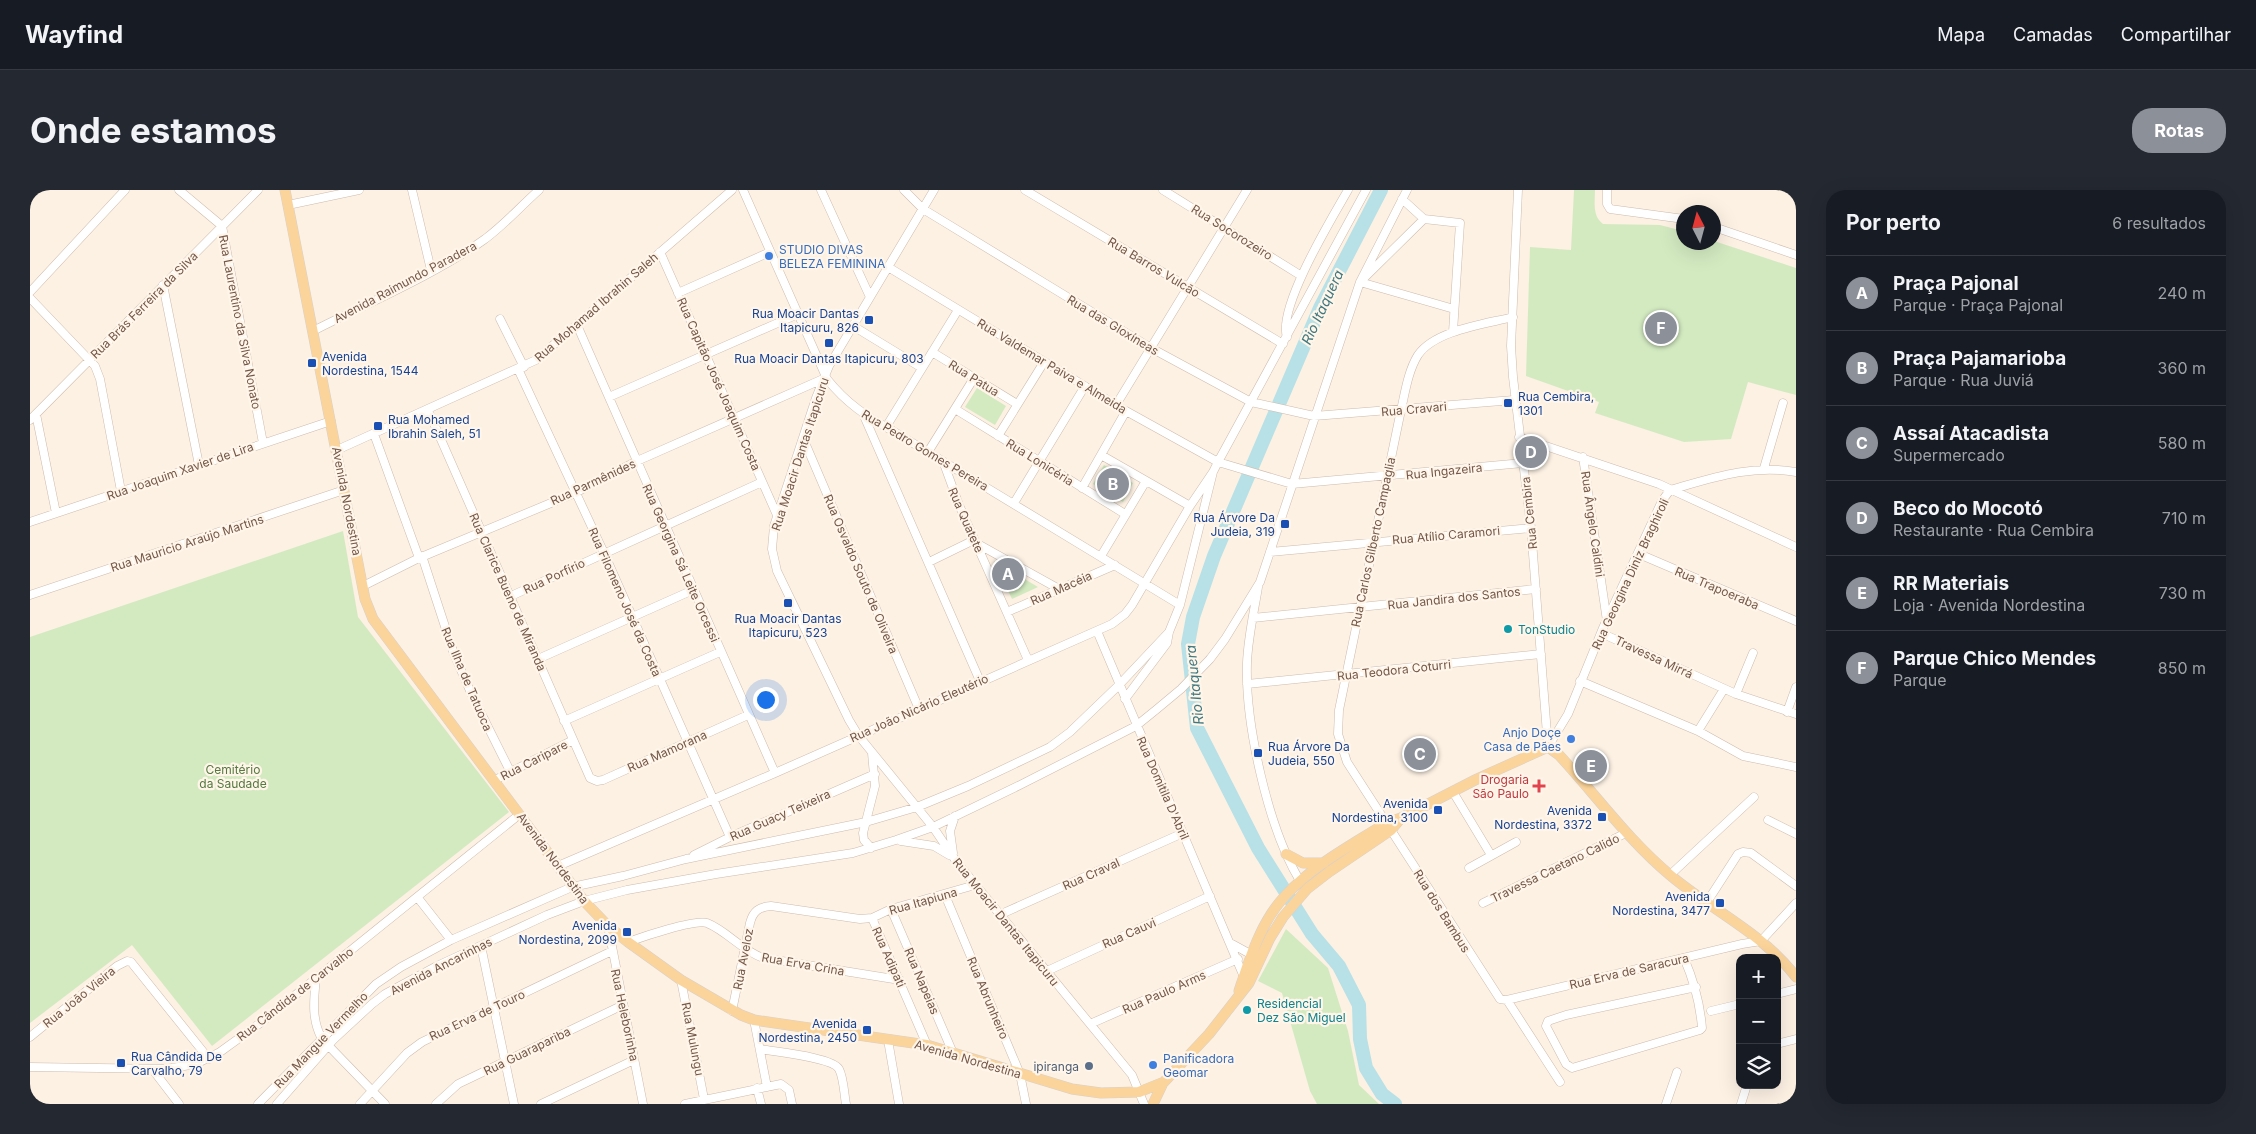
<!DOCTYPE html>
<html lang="pt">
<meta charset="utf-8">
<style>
:root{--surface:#171b24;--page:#242831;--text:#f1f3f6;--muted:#9ea1a6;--line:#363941;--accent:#8c9099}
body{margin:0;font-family:Inter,sans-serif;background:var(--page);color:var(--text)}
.controls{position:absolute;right:15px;bottom:15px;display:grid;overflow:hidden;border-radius:10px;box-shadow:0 5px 20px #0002}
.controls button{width:45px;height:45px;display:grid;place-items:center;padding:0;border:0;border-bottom:1px solid var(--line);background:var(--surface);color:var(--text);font:25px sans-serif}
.compass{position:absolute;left:1646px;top:15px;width:45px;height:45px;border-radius:50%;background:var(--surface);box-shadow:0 5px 20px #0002;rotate:354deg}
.you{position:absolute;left:735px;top:509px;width:18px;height:18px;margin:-12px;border:4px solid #fff;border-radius:50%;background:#1a73e8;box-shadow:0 0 0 8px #1a73e833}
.badge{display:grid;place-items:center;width:32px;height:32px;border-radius:50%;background:var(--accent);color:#fff;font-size:16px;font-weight:700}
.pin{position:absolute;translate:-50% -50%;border:2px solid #fff;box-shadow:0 1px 5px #0006}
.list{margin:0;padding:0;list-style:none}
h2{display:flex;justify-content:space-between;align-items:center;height:65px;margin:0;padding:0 20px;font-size:21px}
h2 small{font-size:16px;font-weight:400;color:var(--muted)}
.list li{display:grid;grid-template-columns:32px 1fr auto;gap:15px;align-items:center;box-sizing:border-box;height:75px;padding:0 20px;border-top:1px solid var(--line)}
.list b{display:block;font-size:19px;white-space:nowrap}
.list p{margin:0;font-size:16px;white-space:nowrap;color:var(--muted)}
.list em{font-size:16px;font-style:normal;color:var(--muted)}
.icon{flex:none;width:28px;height:28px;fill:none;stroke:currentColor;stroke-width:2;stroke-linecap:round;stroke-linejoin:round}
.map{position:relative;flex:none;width:1766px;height:914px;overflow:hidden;border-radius:20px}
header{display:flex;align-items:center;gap:30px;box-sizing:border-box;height:70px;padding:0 25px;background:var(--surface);border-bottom:1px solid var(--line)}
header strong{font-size:24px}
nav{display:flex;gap:28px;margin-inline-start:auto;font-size:18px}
.intro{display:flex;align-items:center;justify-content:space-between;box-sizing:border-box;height:120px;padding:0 30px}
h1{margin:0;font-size:35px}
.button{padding:12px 22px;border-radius:20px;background:var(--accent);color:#fff;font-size:18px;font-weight:700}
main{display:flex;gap:30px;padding:0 30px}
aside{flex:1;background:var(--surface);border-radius:20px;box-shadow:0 5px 20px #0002}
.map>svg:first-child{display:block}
.green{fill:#d3eac1}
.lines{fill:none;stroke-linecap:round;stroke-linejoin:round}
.river{stroke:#b7e1e6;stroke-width:14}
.minor-casing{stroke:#cfbbac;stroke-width:9}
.major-casing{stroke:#d8d0cc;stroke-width:11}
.minor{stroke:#fff;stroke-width:8}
.major{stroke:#fbd49b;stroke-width:10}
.shop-dot{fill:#3f7fe0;stroke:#fff5e9;stroke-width:2}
.transit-dot{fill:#1a4fb4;stroke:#fff5e9;stroke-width:2}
.culture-dot{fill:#0f9aa8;stroke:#fff5e9;stroke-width:2}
.health-dot{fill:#e0444e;stroke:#fff5e9;stroke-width:2}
.service-dot{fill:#5c6f8a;stroke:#fff5e9;stroke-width:2}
.labels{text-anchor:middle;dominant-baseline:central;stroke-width:4.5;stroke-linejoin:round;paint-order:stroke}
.street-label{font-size:12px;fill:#745749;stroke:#fff5e9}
.shop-label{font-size:12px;fill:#366cbe;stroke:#fff5e9;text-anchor:start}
.transit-label{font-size:12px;fill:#164399;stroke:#fff5e9;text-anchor:end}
.culture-label{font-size:12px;fill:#0d838f;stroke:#fff5e9;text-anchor:start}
.park-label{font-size:12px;fill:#547a41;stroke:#fff5e9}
.health-label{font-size:12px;fill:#be3a42;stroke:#fff5e9;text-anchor:end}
.service-label{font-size:12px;fill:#4e5e75;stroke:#fff5e9;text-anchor:end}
.water-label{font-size:14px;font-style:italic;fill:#3f7880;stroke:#fff5e9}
</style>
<header>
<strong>Wayfind</strong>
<nav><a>Mapa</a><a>Camadas</a><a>Compartilhar</a></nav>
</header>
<div class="intro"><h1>Onde estamos</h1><a class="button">Rotas</a></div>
<main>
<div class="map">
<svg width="1766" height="914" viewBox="0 0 1766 914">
<rect width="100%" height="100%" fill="#fcf1e3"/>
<path class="green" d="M 1544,0 L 1565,0 C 1565,12 1562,26 1573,34 L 1630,35 L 1653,41 L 1654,52 L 1684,51 L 1766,78 L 1766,205 L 1718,192 L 1701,249 L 1654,252 L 1565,223 L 1569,212 L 1496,186 L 1500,57 L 1541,60 Z
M 947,198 L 976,216 L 965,235 L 935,217 Z
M 1074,275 L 1103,293 L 1093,312 L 1063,294 Z
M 313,341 L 328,427 L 479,622 L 182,856 L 102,755 L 0,833 L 0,447 Z
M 964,371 L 1008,397 L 982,409 Z
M 1256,739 L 1298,778 L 1318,841 L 1329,895 L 1349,914 L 1287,914 L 1280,901 L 1252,803 L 1228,791 Z"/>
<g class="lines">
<path class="river" d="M 1351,0 L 1290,118 L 1184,366 L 1163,427 L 1158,454 L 1167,538 L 1228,658 L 1282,744 L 1309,776 L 1329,815 L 1330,849 L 1336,878 L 1352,904 L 1365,914"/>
<g class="minor-casing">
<path id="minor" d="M 149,0 L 192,36 L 233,253
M 382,0 L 401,80
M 713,0 L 797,189 C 816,213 837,227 863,241 L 1150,415
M 791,0 L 840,107
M 874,0 L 893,19 L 1121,158 L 1221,212 L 1284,226 L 1484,210
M 904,0 L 799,176 L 786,208 L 744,336 L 742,359 L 747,381 L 819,530 L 828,545 L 903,637 L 926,671 L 1102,885 L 1114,914
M 995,0 L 1253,154
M 1133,0 L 1270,85
M 1488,0 L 1481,156 L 1483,187 L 1501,338 L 1518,557
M 1577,0 L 1577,14 L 1580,19 L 1654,29
M 1372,9 L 1394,29 L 1430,33 L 1423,142
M 258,15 L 329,0
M 1394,29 L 1330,92 L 1424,119
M 1684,37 L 1766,65
M 630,62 L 747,325
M 858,77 L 1096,221 L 1188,272 L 1262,294 L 1493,273
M 133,95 L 169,275
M 0,102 L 95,0
M 648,103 L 740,62
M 0,108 L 65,176 L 70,189 L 91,301
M 1483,127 C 1456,134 1405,140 1388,165 C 1378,181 1375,203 1371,220 L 1309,520 L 1308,544 L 1317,572 L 1470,809 L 1477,810 L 1712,754 L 1731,751 L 1766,713
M 470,129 L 494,177
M 547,135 L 745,583
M 823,136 L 892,178
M 283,141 C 338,113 406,84 455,49 C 475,34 491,16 509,0
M 1257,147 C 1247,118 1302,28 1318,0
M 902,162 L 987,214
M 488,179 L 574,363 L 700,647
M 579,207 L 768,124
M 1086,215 L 1217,0
M 925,219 L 1095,324
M 398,220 L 560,588 L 567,591 L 573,590 L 718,525
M 6,224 L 26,323
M 834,226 L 950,491
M 0,230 L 228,0
M 856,237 L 928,120
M 344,244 L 389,368
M 968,246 L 1014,172
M 1489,247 L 1629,294 L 1766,357
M 773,248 L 889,519
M 307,260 L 506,170 L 702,0
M 898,262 L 944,188
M 1071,265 L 1160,316
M 1553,267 L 1577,431
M 913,271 L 929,315 L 998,470
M 1734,278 L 1753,213
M 1052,298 L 1096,221
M 984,313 L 1055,196
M 0,332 L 301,231
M 946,353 L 1029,399
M 1240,362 L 1501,338
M 1609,364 L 1766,431
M 392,366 L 424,464 L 441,503 L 480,581
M 1071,366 L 1116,291
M 899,372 L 944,350
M 333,396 L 389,368 L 545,303 L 607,271 L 793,189
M 1228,397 C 1224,422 1218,447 1217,473 C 1215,534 1238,638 1270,691
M 0,405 L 314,300
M 481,406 L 732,292
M 977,422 L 1085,375
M 1223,428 L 1506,399
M 1067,441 L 1214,787
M 1571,443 L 1706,504 L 1766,524
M 508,469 L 663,400
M 1550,491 L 1668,541 L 1713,566 L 1766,577
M 1217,494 L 1511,464
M 1706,504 L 1723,463
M 1095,509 L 1137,453 L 1139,442 L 1150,415 L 1183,282 L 1188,272 L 1336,0
M 1757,522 L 1766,497
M 534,531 L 690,462
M 1668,541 L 1694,499
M 1518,557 L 1538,524 L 1573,438 L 1632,311 L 1640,300 C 1682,288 1722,274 1766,282
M 465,590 L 543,550
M 1423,602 L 1461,665
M 1738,630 L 1766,644
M 871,651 L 904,656 L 919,665
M 841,658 L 834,650 L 833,643 L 845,596 L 842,563
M 923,663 L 920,641 L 925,626
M 664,665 L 700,647 L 845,584
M 528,676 L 745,583 L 1082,434 L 1095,424 L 1102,415 L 1160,316 L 1183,282
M 1439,678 L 1486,652
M 1640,685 L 1724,607
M 915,705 L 990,884 L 996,914
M 388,708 L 421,750
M 1677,712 L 1708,664 L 1713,662 L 1721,663 L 1766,696
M 1453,713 L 1596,643
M 861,719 L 923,863
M 969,725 L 1153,643
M 842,728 L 897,855
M 578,736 L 613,914
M 598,752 C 612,747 665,729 677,733 C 697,741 711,760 733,768 L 870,790
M 1202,754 L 1224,766
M 451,756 L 484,914
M 1654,768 C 1664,791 1670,813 1672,838 L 1670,840 L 1542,878 L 1536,874 L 1516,836 L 1518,831 L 1536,825 L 1666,797
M 1017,781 L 1180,706
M 286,787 C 284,809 281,829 292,849 L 355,914
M 651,790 L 674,909
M 1747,804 L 1766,799
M 1477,810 L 1530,892
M 702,821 L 720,733 C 723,721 729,717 741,716 L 830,729 L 842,728 L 861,719 L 945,695
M 1681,821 L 1710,814
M 724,830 L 737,897
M 1060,834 L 1208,769
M 0,847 L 87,776 L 97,771 L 101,772 L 179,869
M 858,850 L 869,914
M 1747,854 L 1766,849
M 730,859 C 745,862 802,867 809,879 C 814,889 814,904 816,914
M 0,877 L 136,879 L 166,874 L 190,862 L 233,831 L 490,624
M 123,880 L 149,914
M 727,898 L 731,914
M 228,914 L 346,794 L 371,777 L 421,750 L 542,697 L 593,686 L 656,669 L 836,632 L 887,617 L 938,596 L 1020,557 L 1040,542 L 1089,495 L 1139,442
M 247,914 L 303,850 L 342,814 L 355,804 L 407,776 L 517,725 L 554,711 L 597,700 L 686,684 L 823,663 L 866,650 L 903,637 L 990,595 L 1106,536 L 1127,519 L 1151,499 L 1180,469 L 1195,449 L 1230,392 L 1330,92 L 1377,0
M 330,914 L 377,863 L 392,852 L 582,761
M 406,914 L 428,894 L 593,815
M 511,914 L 604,870
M 655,914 L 751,894 L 759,900 L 762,914
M 1636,914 L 1647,882
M 1711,914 L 1717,895"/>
</g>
<g class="major-casing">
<path id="major" d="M 255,0 L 335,409 L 343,429 L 554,711 L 578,736 L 598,752 L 651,790 L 711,825 L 724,830 L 897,855 L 1042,899 L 1071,903 L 1109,902 L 1134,892 L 1179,844 L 1219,793 L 1240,748 L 1253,727 L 1277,699 L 1299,682 L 1361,640 L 1371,628
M 1256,664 L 1273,673 L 1294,673
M 1209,801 C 1220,768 1231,731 1256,705 C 1283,675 1322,655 1356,633 L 1371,628 L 1447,589 L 1518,557 L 1529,565 C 1566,605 1598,650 1640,685 C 1681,720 1733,743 1766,787
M 1123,914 L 1133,893"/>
</g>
<use href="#minor" class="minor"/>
<use href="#major" class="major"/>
</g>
<g class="shop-dot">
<circle cx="739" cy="66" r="5"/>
<circle cx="1541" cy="549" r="5"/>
<circle cx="1123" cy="875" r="5"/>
</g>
<g class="transit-dot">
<rect x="834" y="125" width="10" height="10" rx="2.5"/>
<rect x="794" y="148" width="10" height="10" rx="2.5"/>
<rect x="277" y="168" width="10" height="10" rx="2.5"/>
<rect x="1473" y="208" width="10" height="10" rx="2.5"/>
<rect x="343" y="231" width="10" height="10" rx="2.5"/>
<rect x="1250" y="329" width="10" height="10" rx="2.5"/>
<rect x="753" y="408" width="10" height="10" rx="2.5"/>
<rect x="1223" y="558" width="10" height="10" rx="2.5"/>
<rect x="1403" y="615" width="10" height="10" rx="2.5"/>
<rect x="1567" y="622" width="10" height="10" rx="2.5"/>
<rect x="1685" y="708" width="10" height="10" rx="2.5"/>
<rect x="592" y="737" width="10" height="10" rx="2.5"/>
<rect x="832" y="835" width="10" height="10" rx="2.5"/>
<rect x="86" y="868" width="10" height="10" rx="2.5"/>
</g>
<g class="culture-dot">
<circle cx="1478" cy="439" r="5"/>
<circle cx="1217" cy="820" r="5"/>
</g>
<path class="health-dot" d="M1506.5 588.5h5v5h5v5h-5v5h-5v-5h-5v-5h5z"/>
<circle class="service-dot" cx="1059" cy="876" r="5"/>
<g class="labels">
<g class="street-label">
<text transform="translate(1202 42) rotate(32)">Rua Socorozeiro</text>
<text transform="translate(1124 77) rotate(31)">Rua Barros Vulcão</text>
<text transform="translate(375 92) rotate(-28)">Avenida Raimundo Paradera</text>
<text transform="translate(114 115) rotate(-45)">Rua Brás Ferreira da Silva</text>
<text transform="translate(566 117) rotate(-41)">Rua Mohamad Ibrahin Saleh</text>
<text transform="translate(210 132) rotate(79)">Rua Laurentino da Silva Nonato</text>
<text transform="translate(1083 135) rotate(31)">Rua das Gloxíneas</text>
<text transform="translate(1022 176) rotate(31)">Rua Valdemar Paiva e Almeida</text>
<text transform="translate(944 188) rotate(32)">Rua Patua</text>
<text transform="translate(689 194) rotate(66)">Rua Capitão José Joaquim Costa</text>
<text transform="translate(1384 219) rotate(-5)">Rua Cravari</text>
<text transform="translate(895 260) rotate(31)">Rua Pedro Gomes Pereira</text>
<text transform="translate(770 264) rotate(-72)">Rua Moacir Dantas Itapicuru</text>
<text transform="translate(1010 272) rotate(32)">Rua Lonicéria</text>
<text transform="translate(150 281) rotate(-19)">Rua Joaquim Xavier de Lira</text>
<text transform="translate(1414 281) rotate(-6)">Rua Ingazeira</text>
<text transform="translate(563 292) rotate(-25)">Rua Parmênides</text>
<text transform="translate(317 311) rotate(79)">Avenida Nordestina</text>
<text transform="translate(1499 323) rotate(-96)">Rua Cembira</text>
<text transform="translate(936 330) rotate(66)">Rua Quatete</text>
<text transform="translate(1563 334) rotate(82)">Rua Ângelo Caldini</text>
<text transform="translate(1416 345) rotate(-5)">Rua Atílio Caramori</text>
<text transform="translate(1343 352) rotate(-78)">Rua Carlos Gilberto Campaglia</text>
<text transform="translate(157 353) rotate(-18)">Rua Mauricio Araújo Martins</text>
<text transform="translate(651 373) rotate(66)">Rua Georgina Sá Leite Orcessi</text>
<text transform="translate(831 384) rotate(67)">Rua Osvaldo Souto de Oliveira</text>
<text transform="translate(1600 384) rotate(-65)">Rua Georgina Diniz Braghiroli</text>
<text transform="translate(524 386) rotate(-25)">Rua Porfírio</text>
<text transform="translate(1031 398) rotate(-24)">Rua Macéia</text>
<text transform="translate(1687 398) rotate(23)">Rua Trapoeraba</text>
<text transform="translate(478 402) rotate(66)">Rua Clarice Bueno de Miranda</text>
<text transform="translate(1424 408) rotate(-6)">Rua Jandira dos Santos</text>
<text transform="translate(595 412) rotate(66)">Rua Filomeno José da Costa</text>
<text transform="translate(1624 467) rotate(25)">Travessa Mirrá</text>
<text transform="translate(1364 480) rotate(-6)">Rua Teodora Coturri</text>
<text transform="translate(437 489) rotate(67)">Rua Ilha de Tatuoca</text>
<text transform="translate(889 518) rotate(-24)">Rua João Nicário Eleutério</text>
<text transform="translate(637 561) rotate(-24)">Rua Mamorana</text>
<text transform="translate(504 570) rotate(-27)">Rua Caripare</text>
<text transform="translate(1133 598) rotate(66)">Rua Domitila D'Abril</text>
<text transform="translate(750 625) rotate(-24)">Rua Guacy Teixeira</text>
<text transform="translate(523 668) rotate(53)">Avenida Nordestina</text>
<text transform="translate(1525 678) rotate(-26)">Travessa Caetano Calido</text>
<text transform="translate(1061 684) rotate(-24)">Rua Craval</text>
<text transform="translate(893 711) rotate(-16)">Rua Itapiuna</text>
<text transform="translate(1412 721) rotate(58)">Rua dos Bambus</text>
<text transform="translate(976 732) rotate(51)">Rua Moacir Dantas Itapicuru</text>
<text transform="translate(1099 743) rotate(-24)">Rua Cauvi</text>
<text transform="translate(859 767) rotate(66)">Rua Adipati</text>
<text transform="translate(713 769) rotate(-79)">Rua Aveloz</text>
<text transform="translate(773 774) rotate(10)">Rua Erva Crina</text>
<text transform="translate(411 776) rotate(-27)">Avenida Ancarinhas</text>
<text transform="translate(1599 781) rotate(-13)">Rua Erva de Saracura</text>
<text transform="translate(892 791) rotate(67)">Rua Napeias</text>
<text transform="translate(1134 802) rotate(-24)">Rua Paulo Arms</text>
<text transform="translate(265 804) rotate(-38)">Rua Cândida de Carvalho</text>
<text transform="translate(49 807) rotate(-39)">Rua João Vieira</text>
<text transform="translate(958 808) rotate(67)">Rua Abrunheiro</text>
<text transform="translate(447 825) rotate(-25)">Rua Erva de Touro</text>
<text transform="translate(595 825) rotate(78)">Rua Heleborinha</text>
<text transform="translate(663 849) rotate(79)">Rua Mulungu</text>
<text transform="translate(291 850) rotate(-46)">Rua Mangue Vermelho</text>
<text transform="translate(497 861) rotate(-26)">Rua Guarapariba</text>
<text transform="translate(938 869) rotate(16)">Avenida Nordestina</text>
</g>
<g class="shop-label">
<text x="749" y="59">STUDIO DIVAS<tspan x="749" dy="14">BELEZA FEMININA</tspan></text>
<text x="1531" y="542" text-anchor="end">Anjo Doçe<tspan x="1531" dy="14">Casa de Pães</tspan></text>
<text x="1133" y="868">Panificadora<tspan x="1133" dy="14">Geomar</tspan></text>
</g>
<g class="transit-label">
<text x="829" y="123">Rua Moacir Dantas<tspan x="829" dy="14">Itapicuru, 826</tspan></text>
<text x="292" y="166" text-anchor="start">Avenida<tspan x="292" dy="14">Nordestina, 1544</tspan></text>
<text x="799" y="168" text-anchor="middle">Rua Moacir Dantas Itapicuru, 803</text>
<text x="1488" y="206" text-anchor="start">Rua Cembira,<tspan x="1488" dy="14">1301</tspan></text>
<text x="358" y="229" text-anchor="start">Rua Mohamed<tspan x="358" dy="14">Ibrahin Saleh, 51</tspan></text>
<text x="1245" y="327">Rua Árvore Da<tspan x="1245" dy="14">Judeia, 319</tspan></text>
<text x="758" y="428" text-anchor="middle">Rua Moacir Dantas<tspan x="758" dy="14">Itapicuru, 523</tspan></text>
<text x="1238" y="556" text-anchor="start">Rua Árvore Da<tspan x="1238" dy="14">Judeia, 550</tspan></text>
<text x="1398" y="613">Avenida<tspan x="1398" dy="14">Nordestina, 3100</tspan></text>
<text x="1562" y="620">Avenida<tspan x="1562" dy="14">Nordestina, 3372</tspan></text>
<text x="1680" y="706">Avenida<tspan x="1680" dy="14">Nordestina, 3477</tspan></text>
<text x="587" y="735">Avenida<tspan x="587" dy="14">Nordestina, 2099</tspan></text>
<text x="827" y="833">Avenida<tspan x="827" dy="14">Nordestina, 2450</tspan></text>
<text x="101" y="866" text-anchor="start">Rua Cândida De<tspan x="101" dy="14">Carvalho, 79</tspan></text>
</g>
<g class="culture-label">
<text x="1488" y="439">TonStudio</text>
<text x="1227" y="813">Residencial<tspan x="1227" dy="14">Dez São Miguel</tspan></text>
</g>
<g class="park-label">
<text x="203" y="579">Cemitério<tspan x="203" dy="14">da Saudade</tspan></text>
</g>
<g class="health-label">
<text x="1499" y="589">Drogaria<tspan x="1499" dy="14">São Paulo</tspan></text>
</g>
<g class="service-label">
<text x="1049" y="876">ipiranga</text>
</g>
<g class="water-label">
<text transform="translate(1292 117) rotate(-65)">Rio Itaquera</text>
<text transform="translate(1164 495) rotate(-96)">Rio Itaquera</text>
</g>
</g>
</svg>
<div class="controls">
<button>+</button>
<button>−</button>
<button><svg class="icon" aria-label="layers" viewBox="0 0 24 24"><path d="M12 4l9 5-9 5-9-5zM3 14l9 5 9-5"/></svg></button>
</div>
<svg class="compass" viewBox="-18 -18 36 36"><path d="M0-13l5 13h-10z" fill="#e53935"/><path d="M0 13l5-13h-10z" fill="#9ea1a6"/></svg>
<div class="you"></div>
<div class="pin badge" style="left:978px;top:384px">A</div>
<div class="pin badge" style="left:1083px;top:294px">B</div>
<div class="pin badge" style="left:1390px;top:564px">C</div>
<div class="pin badge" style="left:1501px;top:262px">D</div>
<div class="pin badge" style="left:1561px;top:576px">E</div>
<div class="pin badge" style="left:1631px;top:138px">F</div>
</div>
<aside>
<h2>Por perto<small>6 resultados</small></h2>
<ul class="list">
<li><span class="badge">A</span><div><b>Praça Pajonal</b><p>Parque · Praça Pajonal</p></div><em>240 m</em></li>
<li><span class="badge">B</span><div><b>Praça Pajamarioba</b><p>Parque · Rua Juviá</p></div><em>360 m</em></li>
<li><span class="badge">C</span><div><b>Assaí Atacadista</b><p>Supermercado</p></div><em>580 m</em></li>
<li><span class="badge">D</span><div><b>Beco do Mocotó</b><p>Restaurante · Rua Cembira</p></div><em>710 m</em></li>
<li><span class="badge">E</span><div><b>RR Materiais</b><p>Loja · Avenida Nordestina</p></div><em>730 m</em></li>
<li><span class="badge">F</span><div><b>Parque Chico Mendes</b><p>Parque</p></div><em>850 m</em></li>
</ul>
</aside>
</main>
